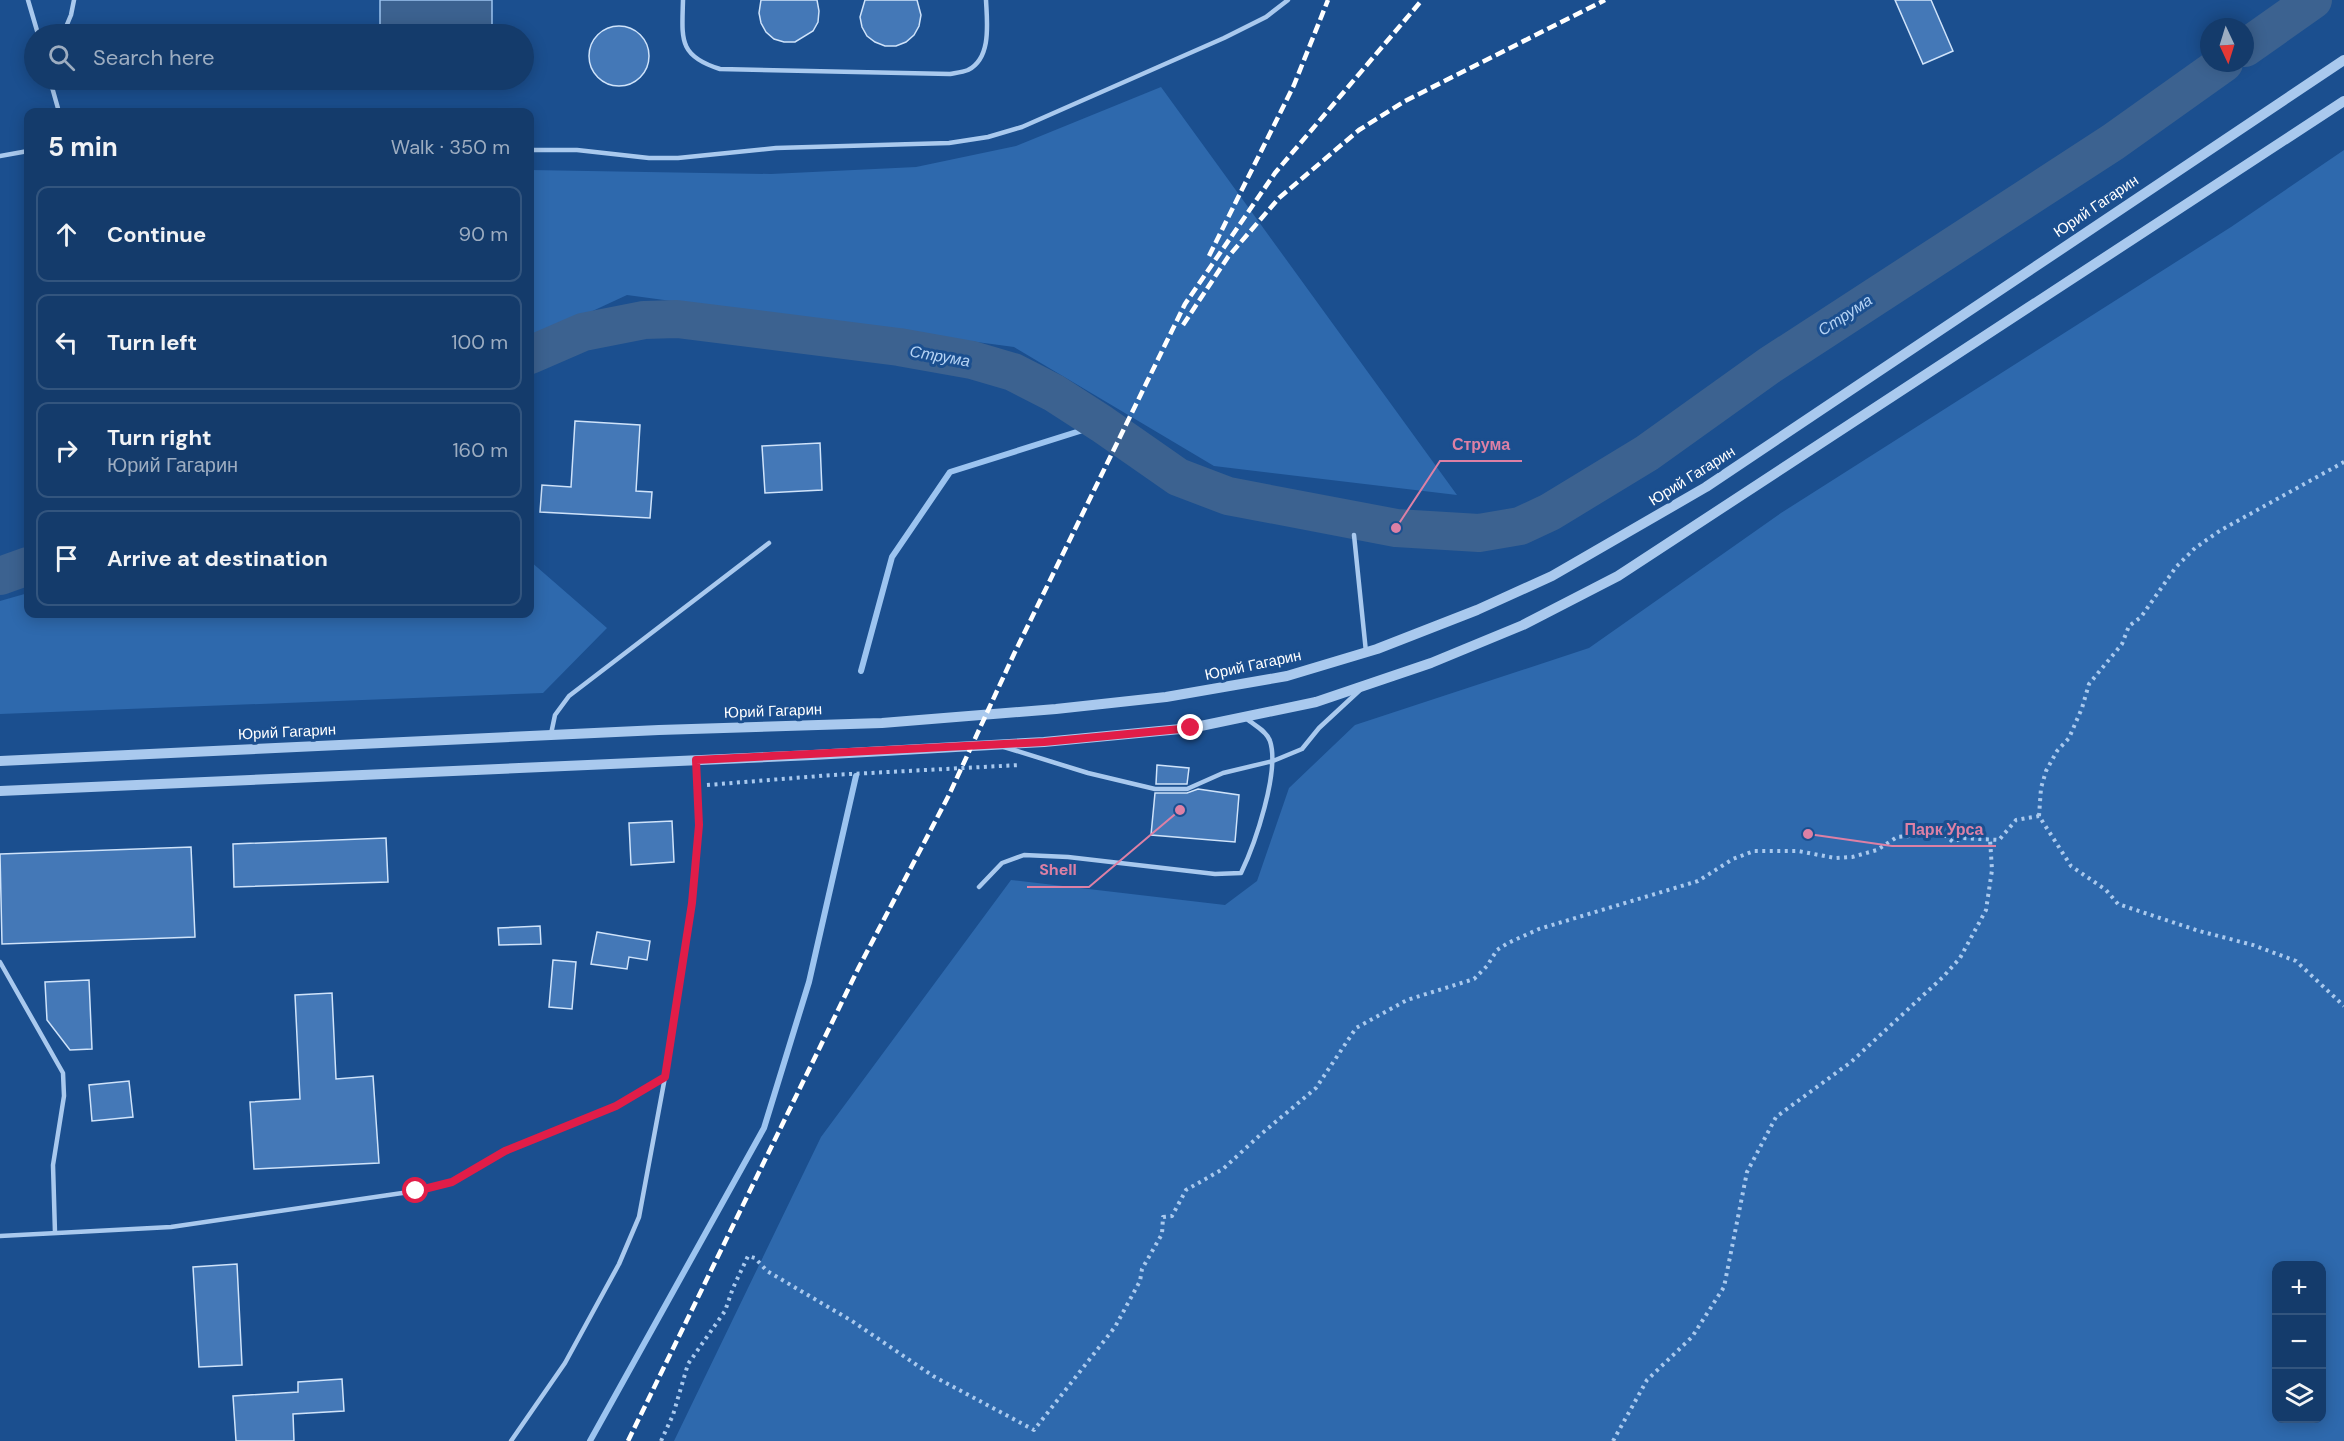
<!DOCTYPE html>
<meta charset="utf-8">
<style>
:root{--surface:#143b6b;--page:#214673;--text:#f1f3f6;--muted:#9dadc1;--line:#33557e}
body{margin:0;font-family:"DM Sans",sans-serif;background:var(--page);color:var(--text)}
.controls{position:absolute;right:18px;bottom:18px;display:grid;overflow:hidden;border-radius:12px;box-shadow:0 3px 15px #0003}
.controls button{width:54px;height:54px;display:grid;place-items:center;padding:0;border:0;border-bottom:2px solid var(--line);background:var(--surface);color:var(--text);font:30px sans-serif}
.compass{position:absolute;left:2200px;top:18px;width:54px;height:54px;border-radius:50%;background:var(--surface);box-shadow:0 3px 15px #0003;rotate:176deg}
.stop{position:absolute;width:18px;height:18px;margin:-14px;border:4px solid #e11d48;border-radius:50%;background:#fff}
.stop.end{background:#e11d48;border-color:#fff;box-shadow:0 2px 6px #0008}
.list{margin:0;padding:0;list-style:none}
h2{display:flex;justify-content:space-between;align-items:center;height:78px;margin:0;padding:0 24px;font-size:26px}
h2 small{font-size:20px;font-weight:400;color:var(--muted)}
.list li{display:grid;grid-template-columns:39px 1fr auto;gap:18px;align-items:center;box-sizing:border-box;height:96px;margin:0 12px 12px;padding:0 12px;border:2px solid var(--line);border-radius:12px}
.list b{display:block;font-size:22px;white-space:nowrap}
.list p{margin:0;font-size:20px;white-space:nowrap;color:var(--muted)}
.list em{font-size:20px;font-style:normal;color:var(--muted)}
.icon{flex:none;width:33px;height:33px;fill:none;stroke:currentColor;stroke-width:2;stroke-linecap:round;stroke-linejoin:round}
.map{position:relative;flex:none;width:2344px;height:1441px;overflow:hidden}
.search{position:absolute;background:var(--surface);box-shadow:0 3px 15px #0003;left:24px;top:24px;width:510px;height:66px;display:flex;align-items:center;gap:15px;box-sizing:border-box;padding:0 21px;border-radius:33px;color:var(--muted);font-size:22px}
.panel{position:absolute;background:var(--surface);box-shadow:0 3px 15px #0003;left:24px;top:108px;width:510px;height:510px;border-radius:12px}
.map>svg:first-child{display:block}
.green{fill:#2e69ad;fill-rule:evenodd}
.water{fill:#3c6290;stroke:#9cc4f0;stroke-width:1.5}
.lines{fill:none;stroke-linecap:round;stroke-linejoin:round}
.stream{stroke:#9cc4f0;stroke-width:6}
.river{stroke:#3c6290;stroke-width:38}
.building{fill:#4478b7;stroke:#cfe3fa;stroke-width:1.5}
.path{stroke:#a9c9ee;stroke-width:4;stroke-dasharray:3 4.5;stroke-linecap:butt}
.service{stroke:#a9c9ee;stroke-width:4.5}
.tertiary{stroke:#a9c9ee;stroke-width:10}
.rail{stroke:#fff;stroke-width:4.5;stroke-dasharray:10 4.5;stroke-linecap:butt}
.route{stroke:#e11d48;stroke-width:8}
.labels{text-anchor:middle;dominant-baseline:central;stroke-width:6;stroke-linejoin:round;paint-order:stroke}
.street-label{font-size:15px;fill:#fff;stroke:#1b4f8f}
.water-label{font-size:16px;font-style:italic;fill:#b5d3f5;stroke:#1b4f8f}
.leader{fill:none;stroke:#dd80a5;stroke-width:2}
.callout-dot{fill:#dd80a5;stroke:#1b4f8f;stroke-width:2}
.callout-label{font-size:16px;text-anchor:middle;font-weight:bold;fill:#dd80a5;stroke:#1b4f8f;stroke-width:6;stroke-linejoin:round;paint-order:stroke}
</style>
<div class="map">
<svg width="2344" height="1441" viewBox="0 0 2344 1441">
<rect width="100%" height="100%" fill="#1b4f8f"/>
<path class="green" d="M 1161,87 L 1457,495 L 1214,466 L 1014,347 L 627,295 L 530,340 L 530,170 L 771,174 L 916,167 L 1016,146 Z
M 2344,150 L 2344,1441 L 674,1441 L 821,1137 L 1011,880 L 1225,905 L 1257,881 L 1289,788 L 1355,725 L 1589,648 L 1781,513 L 2231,227 ZM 2276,1266 L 2322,1266 L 2322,1418 L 2276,1418 Z
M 530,561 L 607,628 L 543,693 L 0,714 L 0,601 L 28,593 L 28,614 L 530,614 Z"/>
<path class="water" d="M 380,0 L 492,0 L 492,34 L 380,34 Z"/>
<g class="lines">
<path class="stream" d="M 861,671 L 892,557 L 950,472 L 1102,424
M 590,1441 L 764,1128 L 809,982 L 856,776"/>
<path class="river" d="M 2245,48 L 2313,0
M 530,355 L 583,332 L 644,320 L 677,319 L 899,347 L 972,360 L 1013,372 L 1054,393 L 1102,424 L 1178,477 L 1228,496 L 1396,528 L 1479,533 L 1520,526 L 1550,512 L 1647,453 L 1770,365 L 2113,142 L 2224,63
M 0,576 L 28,566"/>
</g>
<path class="building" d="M 761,0 L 817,0 L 819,11 L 818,22 L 813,31 L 795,42 L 784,42 L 774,39 L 766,32 L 761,23 L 759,13 Z
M 865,0 L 917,0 L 921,15 L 919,26 L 914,35 L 906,42 L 896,46 L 885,46 L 875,42 L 867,36 L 862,27 L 860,17 Z
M 1895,0 L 1931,0 L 1953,51 L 1923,64 Z
M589 56a30 30 0 1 1 60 0a30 30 0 1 1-60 0Z
M 575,421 L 640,425 L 636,491 L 652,492 L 650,518 L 540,512 L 542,485 L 571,487 Z
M 820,443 L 822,490 L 765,493 L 762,446 Z
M 1157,765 L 1189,768 L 1187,784 L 1156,784 Z
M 1198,789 L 1239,795 L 1235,842 L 1151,835 L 1155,793 L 1187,793 Z
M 672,821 L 674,862 L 631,865 L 629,823 Z
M 386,838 L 388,882 L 234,887 L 233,844 Z
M 191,847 L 195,937 L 2,944 L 0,854 Z
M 540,926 L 541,944 L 499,945 L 498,928 Z
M 597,932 L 650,941 L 647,960 L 629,957 L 627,969 L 591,964 Z
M 553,960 L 576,962 L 572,1009 L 549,1007 Z
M 89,980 L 92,1049 L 70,1050 L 47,1020 L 45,982 Z
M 332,993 L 336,1079 L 373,1076 L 379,1163 L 254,1169 L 250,1102 L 300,1099 L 295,995 Z
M 129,1081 L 133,1117 L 92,1121 L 89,1085 Z
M 237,1264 L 242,1365 L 199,1367 L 193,1267 Z
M 342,1379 L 344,1411 L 293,1414 L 294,1441 L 236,1441 L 233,1396 L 298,1392 L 298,1382 Z"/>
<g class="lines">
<path class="path" d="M 707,785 L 832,775 L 1020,765
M 2039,816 L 2041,788 L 2046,771 L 2057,751 L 2069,738 L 2082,708 L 2089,684 L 2122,644 L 2129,626 L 2141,617 L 2176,567 L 2195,548 L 2221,530 L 2344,462
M 661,1441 L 673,1415 L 688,1364 L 725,1311 L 733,1288 L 748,1256 L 755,1258 L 767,1271 L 852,1321 L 933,1376 L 1034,1430 L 1115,1327 L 1140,1281 L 1142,1269 L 1162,1234 L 1163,1217 L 1172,1216 L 1186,1190 L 1223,1169 L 1260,1135 L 1316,1088 L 1356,1028 L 1407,1000 L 1474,979 L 1487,966 L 1497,950 L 1508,943 L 1539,929 L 1698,881 L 1733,859 L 1754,851 L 1798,851 L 1835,858 L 1852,857 L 1877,850 L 1897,837 L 1935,834 L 1946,836 L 1953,842 L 1962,838 L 1999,840 L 2016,820 L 2039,816 L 2071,866 L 2106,890 L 2118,904 L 2199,931 L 2253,945 L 2296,961 L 2344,1006
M 1613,1441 L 1647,1380 L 1692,1337 L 1724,1287 L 1747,1172 L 1776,1117 L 1851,1062 L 1943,977 L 1960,958 L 1986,910 L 1992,870 L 1990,839"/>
<path class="service" d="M 28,0 L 38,34
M 683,0 C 682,39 678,56 720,69 L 950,74 C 955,73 963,72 968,70 C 992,58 987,22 986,0
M 63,34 L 71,15 L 74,0
M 50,80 L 59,112
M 530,150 L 577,150 L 649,158 L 678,158 L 776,148 L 949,143 L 988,137 L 1022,127 L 1224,38 L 1266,17 L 1288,0
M 0,156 L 28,151
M 1354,535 L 1366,652
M 551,734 L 555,715 L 569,696 L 769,543
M 1004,747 L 1088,773 L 1155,789 L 1187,789 L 1223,773 L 1273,761 L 1302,749 L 1319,728 L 1360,690
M 979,887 L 1002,863 L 1024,855 L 1068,857 L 1215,874 L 1241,873 C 1255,844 1280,771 1270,741 C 1267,731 1254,725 1247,719
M 0,962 L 63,1073 L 64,1096 L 53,1165 L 55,1233
M 0,1236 L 171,1227 L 416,1191 L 451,1182 L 505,1151 L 616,1106 L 665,1077
M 511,1441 L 565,1363 L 619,1264 L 639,1217 L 665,1077 L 692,903 L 699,825 L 696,760"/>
<path class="tertiary" d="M 0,761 L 659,730 L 882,723 L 1056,709 L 1166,697 L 1287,676 L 1377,649 L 1477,610 L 1552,576 L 1706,487 L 2344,60
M 0,791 L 813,755 L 1044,742 L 1191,728 L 1316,702 L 1431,663 L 1523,625 L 1618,576 L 2344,101"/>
<path class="rail" d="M 1209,256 L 1294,85 L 1328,0
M 1183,325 L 1228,257 L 1279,198 L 1359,130 L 1405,101 L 1605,0
M 628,1441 L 859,967 L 949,795 L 1014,654 L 1185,304 L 1275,173 L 1422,0"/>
</g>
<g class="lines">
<path class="route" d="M 416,1191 L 452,1182 L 505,1151 L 616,1106 L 665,1077 L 692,903 L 699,825 L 696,760 L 1044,742 L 1191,728"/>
</g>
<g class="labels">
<g class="street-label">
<text transform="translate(2096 206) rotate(-34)">Юрий Гагарин</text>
<text transform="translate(1692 476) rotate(-32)">Юрий Гагарин</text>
<text transform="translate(1253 665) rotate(-12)">Юрий Гагарин</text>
<text transform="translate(773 711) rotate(-2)">Юрий Гагарин</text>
<text transform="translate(287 732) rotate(-3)">Юрий Гагарин</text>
</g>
<g class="water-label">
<text transform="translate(1845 315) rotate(-33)">Струма</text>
<text transform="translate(940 356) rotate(10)">Струма</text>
</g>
</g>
<path class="leader" d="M1396 528L1440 461H1522M1808 834L1892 846H1996M1180 810L1089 887H1027"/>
<g class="callout-dot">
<circle cx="1396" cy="528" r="6"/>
<circle cx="1808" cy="834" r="6"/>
<circle cx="1180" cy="810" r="6"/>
</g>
<g class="callout-label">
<text x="1481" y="450">Струма</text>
<text x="1944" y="835">Парк Урса</text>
<text x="1058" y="875">Shell</text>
</g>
</svg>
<div class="controls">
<button>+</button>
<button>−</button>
<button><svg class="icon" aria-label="layers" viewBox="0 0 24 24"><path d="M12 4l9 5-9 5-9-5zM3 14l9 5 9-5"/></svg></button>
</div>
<svg class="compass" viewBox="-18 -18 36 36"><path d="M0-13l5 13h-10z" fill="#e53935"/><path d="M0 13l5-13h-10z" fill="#9dadc1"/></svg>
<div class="stop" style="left:416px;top:1191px"></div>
<div class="stop end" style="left:1191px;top:728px"></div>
<div class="search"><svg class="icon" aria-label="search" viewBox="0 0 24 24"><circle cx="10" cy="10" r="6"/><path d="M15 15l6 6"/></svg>Search here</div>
<section class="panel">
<h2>5 min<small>Walk · 350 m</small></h2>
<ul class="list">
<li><svg class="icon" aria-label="ahead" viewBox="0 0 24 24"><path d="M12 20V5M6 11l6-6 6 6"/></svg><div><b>Continue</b></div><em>90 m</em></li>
<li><svg class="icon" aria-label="left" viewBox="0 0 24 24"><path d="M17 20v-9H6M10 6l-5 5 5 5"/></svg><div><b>Turn left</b></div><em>100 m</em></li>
<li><svg class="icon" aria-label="right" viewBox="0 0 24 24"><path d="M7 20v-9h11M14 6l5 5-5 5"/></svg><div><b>Turn right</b><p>Юрий Гагарин</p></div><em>160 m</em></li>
<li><svg class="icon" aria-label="arrive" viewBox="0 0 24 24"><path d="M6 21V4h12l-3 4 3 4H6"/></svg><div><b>Arrive at destination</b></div></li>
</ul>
</section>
</div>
